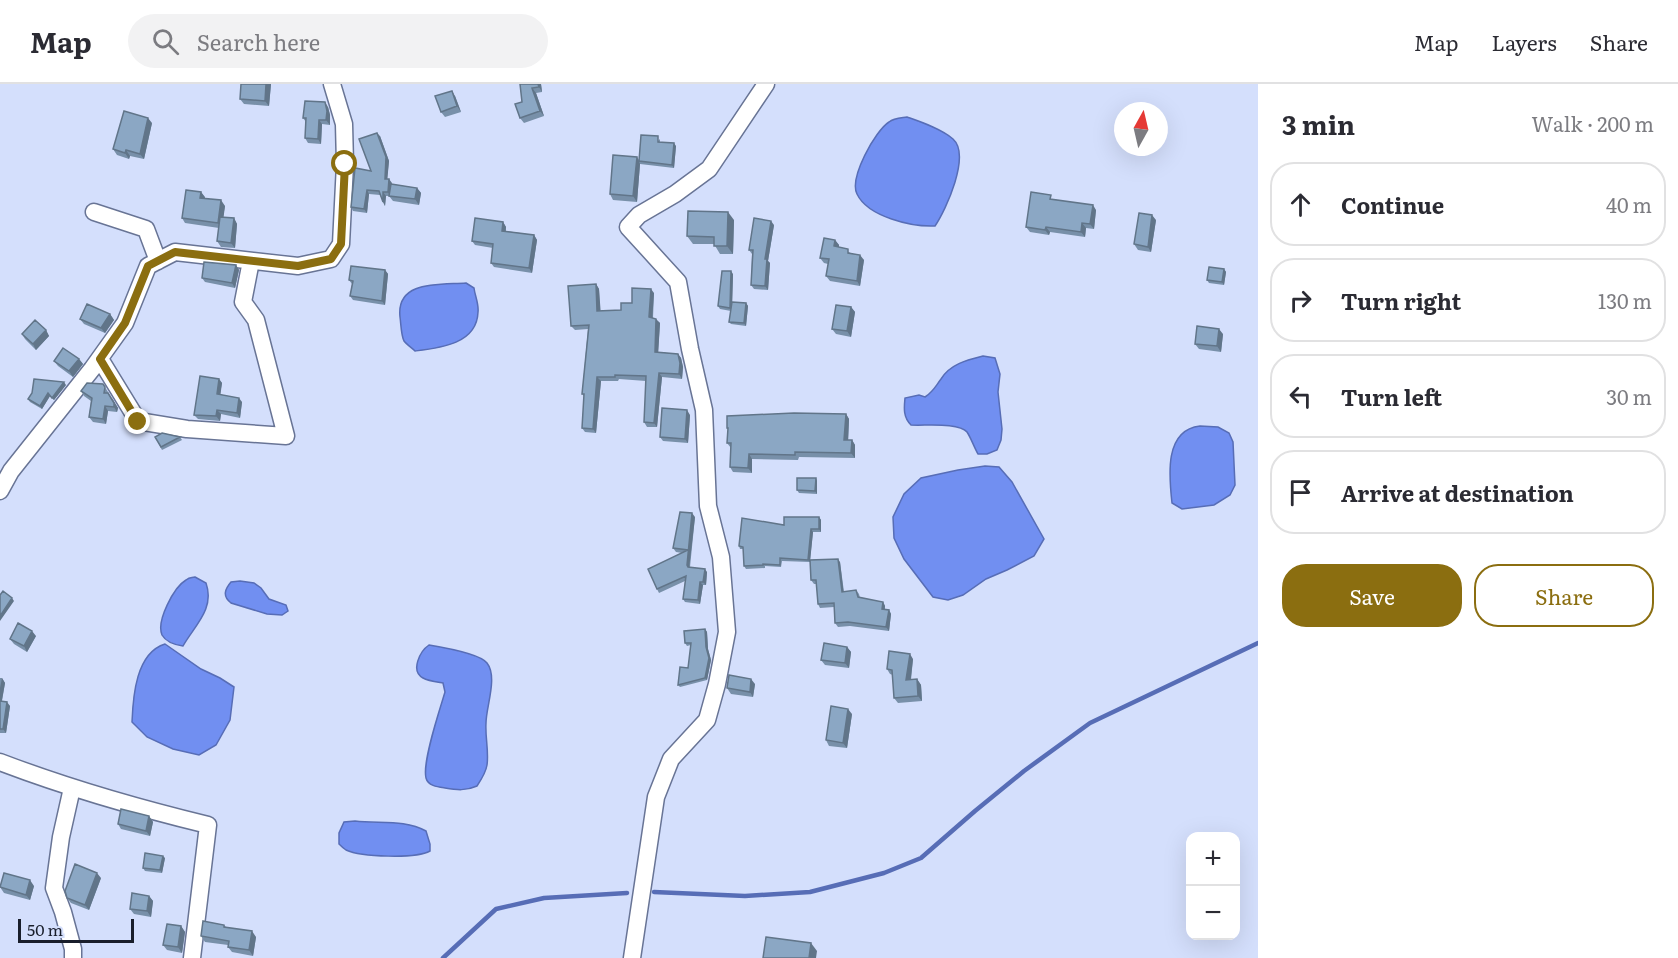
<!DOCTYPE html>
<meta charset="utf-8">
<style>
:root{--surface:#fff;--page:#f2f2f3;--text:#2b2b33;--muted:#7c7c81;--line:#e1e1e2;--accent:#8b6e10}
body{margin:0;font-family:Literata,serif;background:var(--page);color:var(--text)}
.controls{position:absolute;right:18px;bottom:18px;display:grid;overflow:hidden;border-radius:12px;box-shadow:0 6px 24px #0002}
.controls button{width:54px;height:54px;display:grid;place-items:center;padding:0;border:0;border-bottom:2px solid var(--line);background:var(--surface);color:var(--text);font:30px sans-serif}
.compass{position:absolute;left:1114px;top:18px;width:54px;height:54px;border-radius:50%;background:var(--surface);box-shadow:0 6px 24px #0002;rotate:8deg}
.scale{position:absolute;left:18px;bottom:15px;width:116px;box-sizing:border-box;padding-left:6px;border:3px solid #191e2b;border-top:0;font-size:16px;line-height:21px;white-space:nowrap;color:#191e2b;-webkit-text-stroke:4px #d4dffc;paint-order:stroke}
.stop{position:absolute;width:18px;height:18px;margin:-14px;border:4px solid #8b6e10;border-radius:50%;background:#fff}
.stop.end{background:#8b6e10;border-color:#fff;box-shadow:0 2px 6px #0008}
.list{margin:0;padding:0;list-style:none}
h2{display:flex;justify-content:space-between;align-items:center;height:78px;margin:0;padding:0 24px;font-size:26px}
h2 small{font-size:20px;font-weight:400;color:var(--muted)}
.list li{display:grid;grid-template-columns:39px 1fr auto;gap:18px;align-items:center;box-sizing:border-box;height:84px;margin:0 12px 12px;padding:0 12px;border:2px solid var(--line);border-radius:24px}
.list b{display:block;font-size:22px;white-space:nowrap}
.list em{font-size:20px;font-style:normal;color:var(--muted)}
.actions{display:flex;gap:12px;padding:18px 24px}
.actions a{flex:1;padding:14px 0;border:2px solid var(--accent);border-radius:24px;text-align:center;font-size:21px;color:var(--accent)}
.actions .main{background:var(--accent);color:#fff}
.icon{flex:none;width:33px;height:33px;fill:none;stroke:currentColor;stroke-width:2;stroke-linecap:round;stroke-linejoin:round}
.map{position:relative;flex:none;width:1258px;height:874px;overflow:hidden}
header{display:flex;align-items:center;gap:36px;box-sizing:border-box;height:84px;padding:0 30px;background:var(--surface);border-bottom:2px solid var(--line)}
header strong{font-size:28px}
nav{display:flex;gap:33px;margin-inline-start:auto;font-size:21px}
.search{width:420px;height:54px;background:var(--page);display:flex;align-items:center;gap:15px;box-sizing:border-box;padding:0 21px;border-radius:33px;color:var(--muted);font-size:22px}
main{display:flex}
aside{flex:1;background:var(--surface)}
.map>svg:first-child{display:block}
.water{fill:#718ff1;stroke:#576db6;stroke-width:1.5}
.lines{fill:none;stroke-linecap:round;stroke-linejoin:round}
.stream{stroke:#576db6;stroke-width:4.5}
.minor-casing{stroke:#687495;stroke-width:19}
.minor{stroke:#fff;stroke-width:16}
.wall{fill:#7890a9}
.shaded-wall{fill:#617589}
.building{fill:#8ba7c4;stroke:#617589;stroke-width:1.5}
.route{stroke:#8b6e10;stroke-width:8}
</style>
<header>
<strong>Map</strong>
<div class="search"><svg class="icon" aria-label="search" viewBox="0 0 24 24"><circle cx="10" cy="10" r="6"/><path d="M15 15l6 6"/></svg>Search here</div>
<nav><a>Map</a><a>Layers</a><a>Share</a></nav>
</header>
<main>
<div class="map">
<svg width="1258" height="874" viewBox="0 0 1258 874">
<rect width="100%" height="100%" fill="#d4dffc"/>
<path class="water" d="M 907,33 C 921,38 942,45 953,55 C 971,71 946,126 935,142 C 912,143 868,133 857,110 C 849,94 875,47 889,38 C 894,34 901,34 907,33 Z
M 466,199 L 474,204 C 475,212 479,220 478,228 C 477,260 440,264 415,267 C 412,264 406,260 404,257 C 401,251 401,240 400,233 C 396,196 440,201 466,199 Z
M 983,272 L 995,274 L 1000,290 L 998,308 L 1002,345 L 1001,356 L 997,366 L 987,370 L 978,370 C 974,363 971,354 967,348 C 959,338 924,342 911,341 C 903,333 904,324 905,314 L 919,311 L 925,313 C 933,308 935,303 941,295 C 950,280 967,276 983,272 Z
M 1200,342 L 1218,343 L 1229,349 L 1233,358 L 1235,401 L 1230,411 L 1214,421 L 1182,425 L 1172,419 C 1169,392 1164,346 1200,342 Z
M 985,382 L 999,383 L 1012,398 L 1044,455 L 1034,472 L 1007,486 L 986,495 L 963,511 L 948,516 L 933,513 L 904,475 L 894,454 L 893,433 L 904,410 L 921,394 L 958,386 Z
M 195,493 L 206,499 C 215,525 195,541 183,562 C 176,561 166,558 162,551 C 156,537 174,503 186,496 C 190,493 191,494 195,493 Z
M 240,497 L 254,499 L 261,504 L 269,515 L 286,521 L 288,527 L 282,531 L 267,530 L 231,519 C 222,512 225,505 231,498 Z
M 165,560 L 201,585 L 220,594 L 234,603 L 230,636 L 216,661 L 199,671 L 173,665 L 147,653 L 132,638 C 133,612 136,569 165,560 Z
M 429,561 C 441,563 480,570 487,579 C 498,593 486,623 486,639 C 485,653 489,667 487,681 C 486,688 481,696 477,702 C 466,707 457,706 445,704 C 438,703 428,702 426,694 C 422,678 440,625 445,608 L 443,599 C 437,598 428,597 423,594 C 410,587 420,567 429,561 Z
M 355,737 C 379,740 405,735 426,747 L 430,760 L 430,767 C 416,775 361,773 346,766 C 343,764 342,763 339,760 L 339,749 L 344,738 Z"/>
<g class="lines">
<path class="stream" d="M 654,808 L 745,812 L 810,808 L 884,789 L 921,774 L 975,727 L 1024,687 L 1090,639 L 1258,559
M 443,874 L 496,825 L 544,814 L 627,809"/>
<g class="minor-casing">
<path id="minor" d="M 94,128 L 146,145 L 158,177
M 100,275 L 138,337 L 187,345 L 286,352 L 256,236 L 243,218 L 251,177
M 0,407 L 11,387 L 92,285 L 125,239 L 148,182 L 175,168 L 298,182 L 331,175 L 341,160 L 345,80 L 344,40 L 332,0
M 0,678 C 68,704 138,724 208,741 L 192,874
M 72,704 L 61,753 L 54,804 L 63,828 L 73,865 L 73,874
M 632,874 L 656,713 L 671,675 L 707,636 L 717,600 L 727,548 L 721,473 L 708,422 L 704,326 L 690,265 L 678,198 L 628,143 L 639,131 L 675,110 L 709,85 L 766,0"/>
</g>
<use href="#minor" class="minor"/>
</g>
<path class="wall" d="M 271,0 L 269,22 L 244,20 L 240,15 Z
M 520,0 L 541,0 L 542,8 L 536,9 L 544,32 L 524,39 L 520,34 L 522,18 Z
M 455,12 L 461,28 L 445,33 L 441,28 Z
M 328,23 L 330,31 L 330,41 L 322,40 L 321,60 L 308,59 L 305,54 L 306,38 L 303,34 Z
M 152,39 L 144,75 L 130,72 L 129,75 L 117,71 L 113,65 Z
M 380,52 L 389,77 L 387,95 L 389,95 L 391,100 L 417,104 L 421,109 L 419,121 L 393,117 L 389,112 L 386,112 L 385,122 L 380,111 L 369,110 L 367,129 L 353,127 L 351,123 L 371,87 Z
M 660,55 L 660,58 L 676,62 L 674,84 L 640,80 L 637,118 L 613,116 L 610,110 L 637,73 L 639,76 Z
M 201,108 L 205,114 L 225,122 L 223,133 L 234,134 L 237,140 L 235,164 L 221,163 L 217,157 L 219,144 L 185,139 L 182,134 Z
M 1053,115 L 1096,126 L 1094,145 L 1086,144 L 1085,153 L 1050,148 L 1049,151 L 1030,148 L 1026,143 Z
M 734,136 L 733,170 L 720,170 L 714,160 L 693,160 L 687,152 Z
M 1156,136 L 1151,168 L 1138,166 L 1134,160 Z
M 503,138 L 506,143 L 506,147 L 534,151 L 537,156 L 532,189 L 494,183 L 491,179 L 493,164 L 475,161 L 472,157 Z
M 774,141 L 768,177 L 770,179 L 768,206 L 754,205 L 751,201 L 752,170 L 749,166 Z
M 835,156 L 839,161 L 839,163 L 864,176 L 860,202 L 830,197 L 826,192 L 828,180 L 824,179 L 820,174 Z
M 236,181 L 239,186 L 235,204 L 205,198 L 202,194 Z
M 1224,185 L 1226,188 L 1224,201 L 1209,199 L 1207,196 Z
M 385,186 L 388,190 L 385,221 L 353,216 L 350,212 L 352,200 L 349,196 Z
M 733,190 L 732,218 L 746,219 L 748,222 L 746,242 L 731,240 L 729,238 L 731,227 L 720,225 L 718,222 Z
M 596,200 L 599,205 L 600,227 L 621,226 L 632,219 L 654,209 L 653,234 L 660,239 L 658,268 L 678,270 L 681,274 L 683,283 L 682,295 L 662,293 L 657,343 L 647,343 L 644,338 L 646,297 L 619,295 L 618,297 L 601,297 L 596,349 L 585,348 L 582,344 L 584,312 L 582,310 L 588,245 L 575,246 L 571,242 Z
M 851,223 L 855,228 L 851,253 L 836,250 L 832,245 Z
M 110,230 L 114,236 L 105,249 L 84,240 L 80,235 Z
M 46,246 L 49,252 L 36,266 L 25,255 L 22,250 Z
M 1223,250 L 1221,268 L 1199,265 L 1195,260 Z
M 79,275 L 83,280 L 73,293 L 58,282 L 54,277 Z
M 219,295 L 222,299 L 220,310 L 242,318 L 240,334 L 221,330 L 220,337 L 198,335 L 194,331 Z
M 103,300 L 118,324 L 117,328 L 108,327 L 106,340 L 93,338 L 89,333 L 91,317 L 84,312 L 81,307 Z
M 66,301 L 54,316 L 50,312 L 42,325 L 30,318 L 28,315 Z
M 846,330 L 849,335 L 848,356 L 852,356 L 855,361 L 855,374 L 799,373 L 798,376 L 752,375 L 752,389 L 733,388 L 730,383 L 731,364 L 727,359 L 728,346 L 727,344 Z
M 690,331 L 688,359 L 663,357 L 660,353 Z
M 155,353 L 180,353 L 182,356 L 162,366 Z
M 816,394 L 817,397 L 817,410 L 799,409 L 797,406 Z
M 695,433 L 690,483 L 707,488 L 706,501 L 703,501 L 700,520 L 685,518 L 683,515 L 685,497 L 659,509 L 657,505 L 682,469 L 676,468 L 673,464 Z
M 819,433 L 821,436 L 821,448 L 813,448 L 810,476 L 840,478 L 844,508 L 856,506 L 859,510 L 860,514 L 883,518 L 885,522 L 885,525 L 889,526 L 891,530 L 889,547 L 850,542 L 838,543 L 835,539 L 834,523 L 820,524 L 818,520 L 817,500 L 814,500 L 811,496 L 810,478 L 782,477 L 781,483 L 765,482 L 765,484 L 746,485 L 744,482 L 743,465 L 740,465 L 739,462 L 784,441 Z
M 705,545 L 707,548 L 708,565 L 711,576 L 707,596 L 680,603 L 678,601 L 688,584 L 691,561 L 687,562 L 685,559 Z
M 36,552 L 27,568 L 14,560 L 10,555 Z
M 847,563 L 851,568 L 849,584 L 825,581 L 821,576 Z
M 913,575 L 911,596 L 917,595 L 921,601 L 922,617 L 898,619 L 894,614 L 893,591 L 890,590 L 887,585 Z
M 0,594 L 2,594 L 5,599 L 2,617 L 10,622 L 6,649 L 0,649 Z
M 755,600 L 753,613 L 731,610 L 727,604 Z
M 852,630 L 847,664 L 829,662 L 826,656 Z
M 149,732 L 153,738 L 150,752 L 121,745 L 118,740 Z
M 165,774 L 162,789 L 145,787 L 143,784 Z
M 101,794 L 89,826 L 71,819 L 67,814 Z
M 34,802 L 30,816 L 4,809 L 0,803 Z
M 149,812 L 153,817 L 151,833 L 134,830 L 130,825 Z
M 224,841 L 226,843 L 256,853 L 253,872 L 232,868 L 228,863 L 228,861 L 205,858 L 201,852 Z
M 181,842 L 185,848 L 182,869 L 167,866 L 163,861 Z"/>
<path class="shaded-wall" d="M 266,0 L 271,0 L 269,22 L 265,17 Z
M 538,0 L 541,0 L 542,8 L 539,3 Z
M 532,4 L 536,9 L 544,32 L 540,27 Z
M 452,7 L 455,12 L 461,28 L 457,22 Z
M 325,18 L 328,23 L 330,31 L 330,41 L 326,36 Z
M 148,34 L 152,39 L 144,75 L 140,70 Z
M 319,36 L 322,40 L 321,60 L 318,55 Z
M 377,49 L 380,52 L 389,77 L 387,99 L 385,95 Z
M 674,59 L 676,62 L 674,84 L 672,81 Z
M 126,66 L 130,72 L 129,75 L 125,69 Z
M 637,73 L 640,80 L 637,118 L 633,112 Z
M 389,95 L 392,99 L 390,112 L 388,108 Z
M 417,104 L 421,109 L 419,121 L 415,115 Z
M 367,106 L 369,110 L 367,129 L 364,125 Z
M 201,108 L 205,113 L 204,119 L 200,114 Z
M 383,108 L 386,112 L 385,122 L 383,118 Z
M 221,116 L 225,122 L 222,145 L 218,139 Z
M 1093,121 L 1096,126 L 1094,145 L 1090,140 Z
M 728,128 L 734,136 L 733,170 L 727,162 Z
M 1152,131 L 1156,136 L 1151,168 L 1148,163 Z
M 234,134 L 237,140 L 235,164 L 231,159 Z
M 771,137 L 774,141 L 768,177 L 770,179 L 768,206 L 765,202 L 765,175 Z
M 503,138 L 506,143 L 505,151 L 502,147 Z
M 1082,139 L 1086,144 L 1085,153 L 1081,148 Z
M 1046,143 L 1050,148 L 1049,151 L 1045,146 Z
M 534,151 L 537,156 L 532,189 L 529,184 Z
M 835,156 L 839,161 L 838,168 L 834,162 Z
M 860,171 L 864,176 L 860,202 L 857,197 Z
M 236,181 L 239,186 L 235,204 L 232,199 Z
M 1224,185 L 1226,188 L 1224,201 L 1222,198 Z
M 385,186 L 388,190 L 385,221 L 382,217 Z
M 731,187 L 733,190 L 732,227 L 730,224 Z
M 596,200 L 599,205 L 601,232 L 597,227 Z
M 651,205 L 654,209 L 652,238 L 649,233 Z
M 746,219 L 748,222 L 746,242 L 744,239 Z
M 851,223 L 855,228 L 851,253 L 847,247 Z
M 110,230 L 114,236 L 105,249 L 101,244 Z
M 656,235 L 660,239 L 658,272 L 655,268 Z
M 1219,245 L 1223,250 L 1221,268 L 1217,262 Z
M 46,246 L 49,252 L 36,266 L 33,260 Z
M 678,270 L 681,274 L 683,283 L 682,295 L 679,290 Z
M 79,275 L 83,280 L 73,293 L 69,287 Z
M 659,289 L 662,293 L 657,343 L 654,339 Z
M 597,293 L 601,297 L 596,349 L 593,345 Z
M 219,295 L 222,299 L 220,314 L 217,310 Z
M 64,298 L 66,301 L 54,316 L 52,314 Z
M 48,309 L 50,312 L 42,325 L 40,322 Z
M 112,314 L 118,324 L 117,328 L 114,323 Z
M 239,314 L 242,318 L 240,334 L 237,329 Z
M 105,322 L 108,327 L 106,340 L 103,335 Z
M 217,326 L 221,330 L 220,337 L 216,332 Z
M 687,326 L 690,331 L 688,359 L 685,355 Z
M 846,330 L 849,335 L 848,360 L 844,356 Z
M 852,356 L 855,361 L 855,374 L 851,369 Z
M 749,370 L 752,375 L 752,389 L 748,384 Z
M 816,394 L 817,397 L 817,410 L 815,407 Z
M 692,429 L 695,433 L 689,485 L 687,481 Z
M 819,433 L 821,436 L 821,448 L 819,445 Z
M 811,445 L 813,448 L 810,478 L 808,476 Z
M 838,475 L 840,478 L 844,512 L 842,508 Z
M 705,485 L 707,488 L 706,501 L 703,498 Z
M 700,498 L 703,501 L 700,520 L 698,516 Z
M 12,514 L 14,517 L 0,537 L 0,532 Z
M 883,518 L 885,522 L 884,529 L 882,525 Z
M 889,526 L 891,530 L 889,547 L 886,543 Z
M 705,545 L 707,548 L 708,565 L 711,576 L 707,596 L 705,594 L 706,563 Z
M 32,547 L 36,552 L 27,568 L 24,562 Z
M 847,563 L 851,568 L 849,584 L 845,579 Z
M 910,570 L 913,575 L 910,601 L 906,596 Z
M 2,594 L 5,599 L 1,621 L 0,619 L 0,604 Z
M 751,595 L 755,600 L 753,613 L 750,608 Z
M 917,595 L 921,601 L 922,617 L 918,612 Z
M 7,618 L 10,622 L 6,649 L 3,645 Z
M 848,625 L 852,630 L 847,664 L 843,659 Z
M 149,732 L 153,738 L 150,752 L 146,747 Z
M 163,772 L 165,774 L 162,789 L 160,786 Z
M 97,789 L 101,794 L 89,826 L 85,821 Z
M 30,796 L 34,802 L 30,816 L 26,811 Z
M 149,812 L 153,817 L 151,833 L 147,827 Z
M 181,842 L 185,848 L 182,869 L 178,863 Z
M 252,847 L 256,853 L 253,872 L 249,866 Z
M 811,859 L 817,867 L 816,874 L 809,874 Z"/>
<path class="building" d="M 241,0 L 266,0 L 265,17 L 240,15 Z
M 520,0 L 538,0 L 539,3 L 532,4 L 540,27 L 520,34 L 515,20 L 522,18 Z
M 452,7 L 457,22 L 441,28 L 435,12 Z
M 305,17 L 325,18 L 327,27 L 326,36 L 319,36 L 318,55 L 305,54 L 306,34 L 303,34 Z
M 124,27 L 148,34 L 140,70 L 126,66 L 125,69 L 113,65 Z
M 377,49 L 386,73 L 385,95 L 389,95 L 388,108 L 383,108 L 383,118 L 379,107 L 367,106 L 364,125 L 351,123 L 355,84 L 371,87 L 359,55 Z
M 641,51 L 658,52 L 658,58 L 674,59 L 672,81 L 639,77 Z
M 613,71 L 637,73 L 633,112 L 610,110 Z
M 391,100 L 417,104 L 415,115 L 389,112 Z
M 186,106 L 201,108 L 200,114 L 221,116 L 218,139 L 182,134 Z
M 1031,108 L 1051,111 L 1050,115 L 1093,121 L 1090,140 L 1082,139 L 1081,148 L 1046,143 L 1045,146 L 1026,143 Z
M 688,127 L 728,128 L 727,162 L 714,162 L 714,153 L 687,152 Z
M 1139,129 L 1152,131 L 1148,163 L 1134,160 Z
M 220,133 L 234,134 L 231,159 L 217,157 Z
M 475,134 L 503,138 L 502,147 L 534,151 L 529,184 L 491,179 L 493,160 L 472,157 Z
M 754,134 L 771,137 L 765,175 L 767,175 L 765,202 L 751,201 L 753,166 L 749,166 Z
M 824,154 L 835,156 L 834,162 L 848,165 L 848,169 L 860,171 L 857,197 L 826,192 L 829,175 L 820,174 Z
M 204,178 L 236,181 L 232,199 L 202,194 Z
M 351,182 L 385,186 L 382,217 L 350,212 L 353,197 L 349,196 Z
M 1209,183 L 1224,185 L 1222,198 L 1207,196 Z
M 722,187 L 731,187 L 730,224 L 718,222 Z
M 596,200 L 597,227 L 621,226 L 621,219 L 632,219 L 632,204 L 651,205 L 649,233 L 656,235 L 655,268 L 678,270 L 680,279 L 679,290 L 659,289 L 654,339 L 644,338 L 646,292 L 615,291 L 615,293 L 597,293 L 593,345 L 582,344 L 584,310 L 582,310 L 589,241 L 571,242 L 568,202 Z
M 732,218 L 746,219 L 744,239 L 729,238 Z
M 87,220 L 110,230 L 101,244 L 80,235 Z
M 836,221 L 851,223 L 847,247 L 832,245 Z
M 35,236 L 46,246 L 33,260 L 22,250 Z
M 1197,242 L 1219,245 L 1217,262 L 1195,260 Z
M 63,264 L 79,275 L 69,287 L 54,277 Z
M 200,292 L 219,295 L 217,310 L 239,314 L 237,329 L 217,326 L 216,332 L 194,331 Z
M 34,295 L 64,298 L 52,314 L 48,309 L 40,322 L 28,315 L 32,309 Z
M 87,299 L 103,300 L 105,303 L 104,309 L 108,309 L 114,319 L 114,323 L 105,322 L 103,335 L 89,333 L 92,314 L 81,307 Z
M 662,324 L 687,326 L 685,355 L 660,353 Z
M 794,329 L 846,330 L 844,356 L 852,356 L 851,369 L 795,368 L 795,371 L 749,370 L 748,384 L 730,383 L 731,359 L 727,359 L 728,344 L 727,344 L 727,332 Z
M 162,349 L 180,353 L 161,363 L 155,353 Z
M 797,394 L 816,394 L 815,407 L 797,406 Z
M 680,428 L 692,429 L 687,481 L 688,483 L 705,485 L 703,498 L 700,498 L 698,516 L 683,515 L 686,492 L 657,505 L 648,485 L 688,466 L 673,464 Z
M 784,433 L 819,433 L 819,445 L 811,445 L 808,476 L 780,474 L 780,481 L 763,480 L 763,481 L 744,482 L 743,463 L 739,462 L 742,434 L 784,441 Z
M 838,475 L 842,508 L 856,506 L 858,513 L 883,518 L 882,525 L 889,526 L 886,543 L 848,538 L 835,539 L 834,519 L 818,520 L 816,496 L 811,496 L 810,476 Z
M 3,507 L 12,514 L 0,532 L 0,511 Z
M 18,539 L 32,547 L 24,562 L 10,555 Z
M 705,545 L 706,563 L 709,574 L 705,594 L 678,601 L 680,583 L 688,584 L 691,559 L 685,559 L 684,547 Z
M 824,559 L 847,563 L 845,579 L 821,576 Z
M 889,567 L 910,570 L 906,596 L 917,595 L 918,612 L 894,614 L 892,586 L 887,585 Z
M 729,591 L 751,595 L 750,608 L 727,604 Z
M 0,617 L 7,618 L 3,645 L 0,645 Z
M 831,622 L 848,625 L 843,659 L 826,656 Z
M 121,725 L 149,732 L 146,747 L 118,740 Z
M 145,769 L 163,772 L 160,786 L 143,784 Z
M 75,780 L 97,789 L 85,821 L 67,814 L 65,807 Z
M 4,789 L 30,796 L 26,811 L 0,803 Z
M 132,809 L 149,812 L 147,827 L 130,825 Z
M 203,837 L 224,841 L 224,843 L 252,847 L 249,866 L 228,863 L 229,857 L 201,852 Z
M 167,840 L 181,842 L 178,863 L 163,861 Z
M 766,853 L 811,859 L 809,874 L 763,874 Z"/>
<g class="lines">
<path class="route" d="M 138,338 L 100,275 L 125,239 L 148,182 L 175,168 L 298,182 L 331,175 L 341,160 L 345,80"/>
</g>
</svg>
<div class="controls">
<button>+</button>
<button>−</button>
</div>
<svg class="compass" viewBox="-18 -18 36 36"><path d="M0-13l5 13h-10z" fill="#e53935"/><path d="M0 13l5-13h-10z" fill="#7c7c81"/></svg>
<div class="scale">50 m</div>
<div class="stop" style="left:345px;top:80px"></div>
<div class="stop end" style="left:138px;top:338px"></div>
</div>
<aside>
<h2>3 min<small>Walk · 200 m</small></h2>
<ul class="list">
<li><svg class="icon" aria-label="ahead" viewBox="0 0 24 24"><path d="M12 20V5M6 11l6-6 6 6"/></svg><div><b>Continue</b></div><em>40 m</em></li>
<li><svg class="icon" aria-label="right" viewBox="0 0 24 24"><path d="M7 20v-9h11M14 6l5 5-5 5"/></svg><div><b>Turn right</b></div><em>130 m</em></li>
<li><svg class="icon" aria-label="left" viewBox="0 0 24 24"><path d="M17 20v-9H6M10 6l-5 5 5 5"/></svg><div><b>Turn left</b></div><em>30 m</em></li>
<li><svg class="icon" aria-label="arrive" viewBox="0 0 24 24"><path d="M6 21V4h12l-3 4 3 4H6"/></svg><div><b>Arrive at destination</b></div></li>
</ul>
<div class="actions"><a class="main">Save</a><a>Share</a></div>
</aside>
</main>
